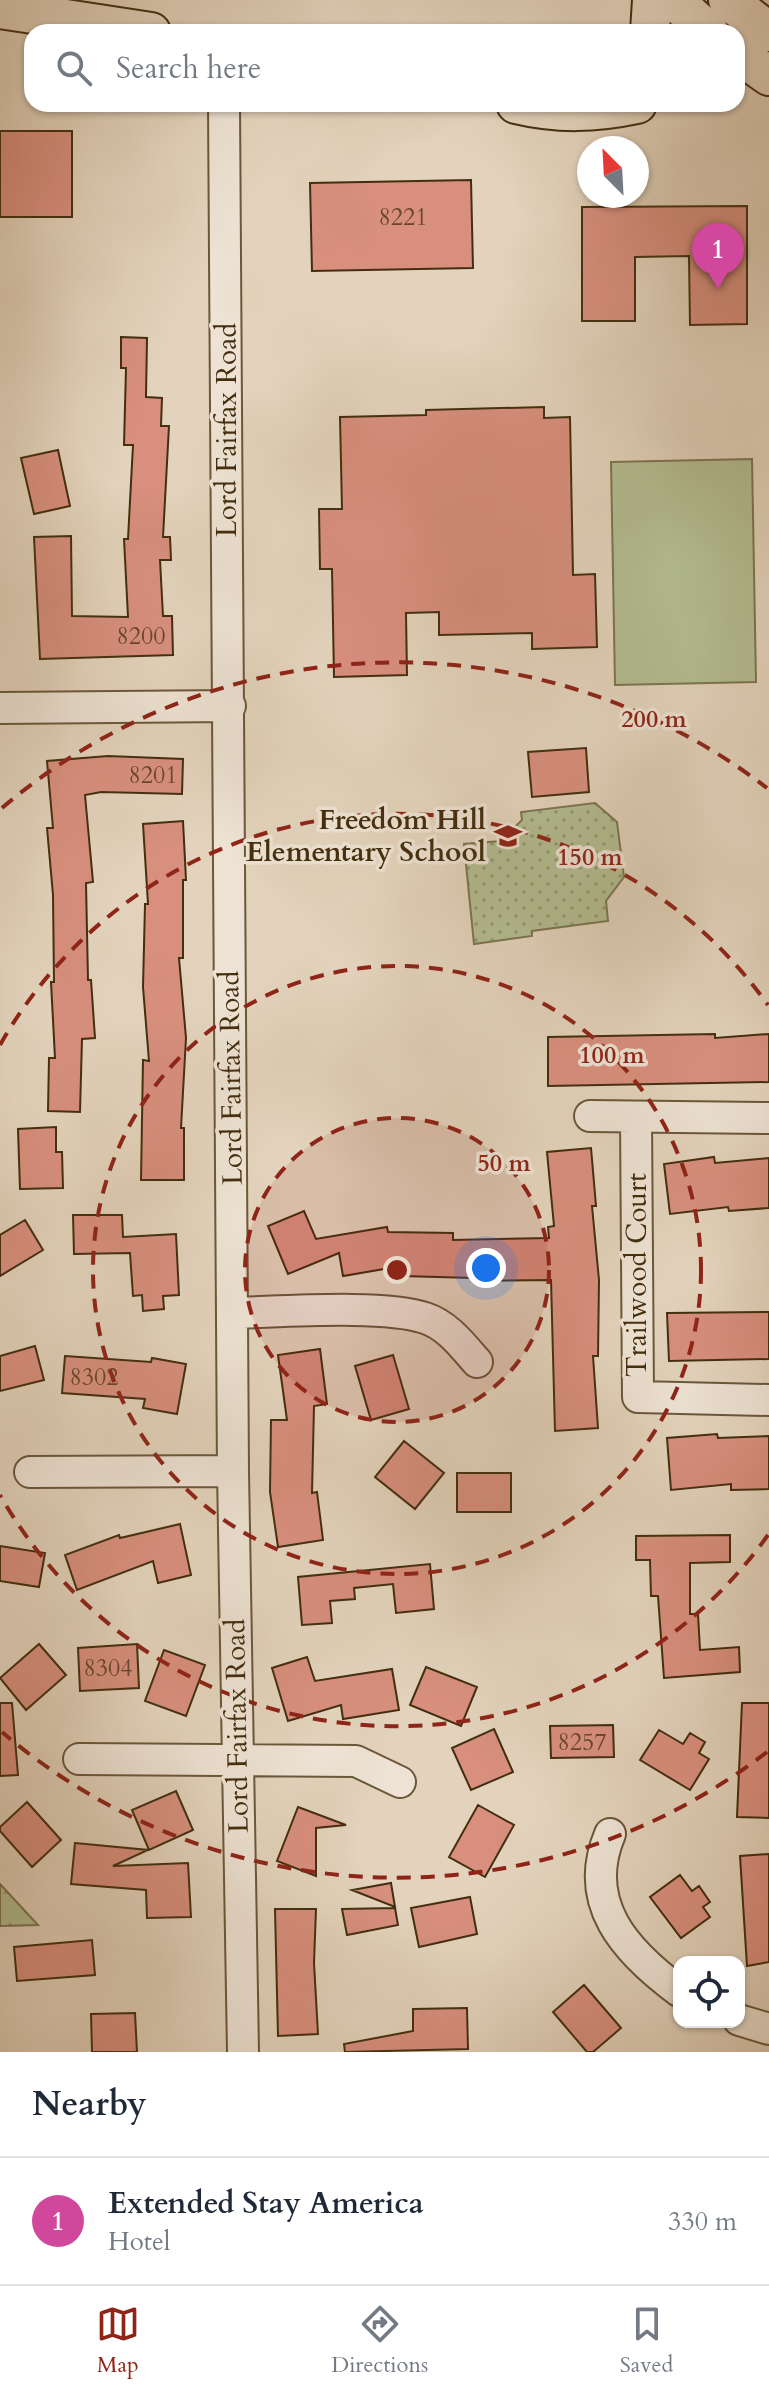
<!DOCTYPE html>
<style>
:root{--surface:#fff;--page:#f2f2f3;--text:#1f2937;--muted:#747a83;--line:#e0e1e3;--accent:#8f2418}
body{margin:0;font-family:Cardo,serif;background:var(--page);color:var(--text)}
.controls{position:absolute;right:24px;bottom:24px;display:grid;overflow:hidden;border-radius:16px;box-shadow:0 2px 6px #0004}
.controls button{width:72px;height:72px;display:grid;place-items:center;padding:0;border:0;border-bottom:2px solid var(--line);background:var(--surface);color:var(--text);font:40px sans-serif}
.compass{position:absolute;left:577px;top:136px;width:72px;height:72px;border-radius:50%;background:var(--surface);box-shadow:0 2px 6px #0004;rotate:336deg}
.you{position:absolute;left:486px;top:1268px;width:28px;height:28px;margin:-20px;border:6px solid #fff;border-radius:50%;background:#1a73e8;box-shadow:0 0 0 12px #1a73e833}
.badge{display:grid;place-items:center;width:52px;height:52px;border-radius:50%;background:var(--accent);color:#fff;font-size:26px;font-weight:700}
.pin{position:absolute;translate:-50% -66px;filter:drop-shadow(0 2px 4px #0008)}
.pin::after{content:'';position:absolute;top:42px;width:28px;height:24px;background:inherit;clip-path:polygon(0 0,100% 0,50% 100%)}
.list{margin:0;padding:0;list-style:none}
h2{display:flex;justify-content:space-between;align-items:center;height:104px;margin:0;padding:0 32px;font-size:34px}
h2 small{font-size:26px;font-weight:400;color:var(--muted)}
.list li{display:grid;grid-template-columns:52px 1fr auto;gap:24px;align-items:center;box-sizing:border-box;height:128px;padding:0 32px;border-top:2px solid var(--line)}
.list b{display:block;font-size:30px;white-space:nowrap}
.list p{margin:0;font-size:26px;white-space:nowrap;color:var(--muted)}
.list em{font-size:26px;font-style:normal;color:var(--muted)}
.icon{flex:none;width:44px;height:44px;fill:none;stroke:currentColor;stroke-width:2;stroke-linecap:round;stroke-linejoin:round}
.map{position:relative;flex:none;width:769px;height:2052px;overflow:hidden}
.search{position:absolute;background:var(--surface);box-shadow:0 2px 6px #0004;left:24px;right:24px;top:24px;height:88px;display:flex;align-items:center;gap:20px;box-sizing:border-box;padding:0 28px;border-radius:24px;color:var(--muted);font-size:30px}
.sheet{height:232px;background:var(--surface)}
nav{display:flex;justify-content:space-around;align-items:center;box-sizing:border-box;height:112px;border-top:2px solid var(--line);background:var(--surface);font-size:22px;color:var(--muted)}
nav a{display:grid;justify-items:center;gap:4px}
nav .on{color:var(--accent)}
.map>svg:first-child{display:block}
.forest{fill:url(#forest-firs);stroke:#7b7550;stroke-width:2}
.park{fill:url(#park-dots);stroke:#7b7550;stroke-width:2}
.pitch{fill:#b3bc91;stroke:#7b7550;stroke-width:2}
.building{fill:#d88f7e;stroke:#432e0f;stroke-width:2}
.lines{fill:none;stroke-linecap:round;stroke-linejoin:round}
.minor-casing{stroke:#6b573a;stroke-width:34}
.major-casing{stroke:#432e0f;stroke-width:42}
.minor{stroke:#ede2d3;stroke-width:30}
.major{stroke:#e3d3bc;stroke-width:38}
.ring{fill:none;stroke:#8f2418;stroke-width:4;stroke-dasharray:14 10}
.labels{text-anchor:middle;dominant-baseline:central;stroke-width:7;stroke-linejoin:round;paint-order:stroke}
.number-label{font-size:24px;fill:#68462b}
.street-label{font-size:28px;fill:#432e0f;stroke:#ede2d3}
.poi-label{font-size:28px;font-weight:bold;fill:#432e0f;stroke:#ede2d3;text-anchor:end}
.centre{fill:#8f2418;stroke:#ede2d3;stroke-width:4}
.ring-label{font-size:24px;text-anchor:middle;font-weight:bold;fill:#8f2418;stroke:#ede2d3;stroke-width:7;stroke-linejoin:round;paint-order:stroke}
</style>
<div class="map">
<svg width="769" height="2052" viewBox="0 0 769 2052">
<defs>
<pattern id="forest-firs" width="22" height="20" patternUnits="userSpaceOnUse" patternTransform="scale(2)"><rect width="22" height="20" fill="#b3bc91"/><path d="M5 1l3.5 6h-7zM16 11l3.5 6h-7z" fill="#939975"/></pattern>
<pattern id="park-dots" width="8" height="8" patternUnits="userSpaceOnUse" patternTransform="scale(2)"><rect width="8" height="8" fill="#b3bc91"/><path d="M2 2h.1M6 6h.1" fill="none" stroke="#939975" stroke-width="1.8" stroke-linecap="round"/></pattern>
</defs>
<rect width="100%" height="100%" fill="#e3d3bc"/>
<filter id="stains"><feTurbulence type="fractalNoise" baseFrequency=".0025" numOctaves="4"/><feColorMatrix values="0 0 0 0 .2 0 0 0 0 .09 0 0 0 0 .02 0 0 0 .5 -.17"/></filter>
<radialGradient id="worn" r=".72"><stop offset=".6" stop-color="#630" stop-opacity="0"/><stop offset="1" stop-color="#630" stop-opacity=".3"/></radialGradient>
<path class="forest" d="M 0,1884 L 38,1925 L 0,1926 Z"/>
<path class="park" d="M 595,803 L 617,822 L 624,877 L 606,901 L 608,921 L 532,931 L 532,936 L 474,944 L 464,844 L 501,841 L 522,820 L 521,812 Z"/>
<path class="pitch" d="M 752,459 L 756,682 L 615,685 L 611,462 Z"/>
<path class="building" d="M 0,131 L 72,131 L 72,217 L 0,217 Z
M 471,180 L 473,268 L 312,271 L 310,183 Z
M 747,206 L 747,324 L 690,325 L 689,256 L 635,257 L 635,321 L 582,321 L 582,207 Z
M 121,337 L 147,338 L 146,397 L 162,398 L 161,426 L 169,426 L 163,537 L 170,537 L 171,560 L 160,560 L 163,616 L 172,616 L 173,655 L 40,659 L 34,537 L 71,536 L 72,616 L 128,617 L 124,539 L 128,539 L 133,445 L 124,445 L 126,368 L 121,368 Z
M 544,407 L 544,418 L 570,417 L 573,575 L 595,574 L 597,647 L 532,649 L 532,633 L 439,635 L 439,612 L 406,613 L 407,675 L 334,677 L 332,569 L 320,569 L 319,509 L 342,509 L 340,417 L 426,415 L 426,410 Z
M 58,450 L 70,506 L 34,514 L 21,458 Z
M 586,748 L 589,792 L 532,797 L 528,752 Z
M 108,756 L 183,759 L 182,794 L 101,792 L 85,795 L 93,882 L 86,883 L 88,980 L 91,980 L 95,1038 L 82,1039 L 80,1112 L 48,1111 L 49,1058 L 55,1058 L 51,982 L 54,982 L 53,895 L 47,828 L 53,828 L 47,761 Z
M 183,821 L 186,880 L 183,880 L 183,958 L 179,958 L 186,1038 L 181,1128 L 184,1128 L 184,1180 L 141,1180 L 143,1060 L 149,1061 L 143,987 L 145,904 L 148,904 L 143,824 Z
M 715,1034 L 715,1038 L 769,1034 L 769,1082 L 548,1086 L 548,1037 Z
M 56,1127 L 56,1152 L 62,1152 L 63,1188 L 20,1189 L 18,1129 Z
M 591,1148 L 596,1206 L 592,1206 L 599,1280 L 598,1356 L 593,1356 L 598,1428 L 555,1431 L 551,1280 L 473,1281 L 473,1278 L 402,1276 L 402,1266 L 343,1276 L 339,1253 L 288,1274 L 268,1226 L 304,1211 L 316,1239 L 387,1227 L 388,1232 L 453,1233 L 453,1240 L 549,1238 L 548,1227 L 554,1226 L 547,1152 Z
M 714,1157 L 715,1163 L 769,1158 L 769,1208 L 729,1211 L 728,1207 L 670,1214 L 664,1164 Z
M 73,1215 L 122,1215 L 123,1237 L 176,1234 L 179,1295 L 163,1296 L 164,1309 L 143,1311 L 142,1295 L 133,1296 L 130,1253 L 74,1254 Z
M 25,1220 L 43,1250 L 0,1276 L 0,1235 Z
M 769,1312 L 769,1359 L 669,1361 L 667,1313 Z
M 35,1346 L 44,1380 L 0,1391 L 0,1356 Z
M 320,1349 L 327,1404 L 314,1406 L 312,1493 L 317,1492 L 323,1540 L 278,1547 L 270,1492 L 271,1420 L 287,1420 L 278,1355 Z
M 393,1355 L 409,1409 L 371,1420 L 355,1366 Z
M 65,1356 L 151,1362 L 152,1358 L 186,1364 L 177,1414 L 143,1408 L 145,1399 L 62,1393 Z
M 717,1434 L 718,1438 L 769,1436 L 769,1489 L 731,1490 L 731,1484 L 671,1490 L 667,1438 Z
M 404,1441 L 444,1473 L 415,1509 L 375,1477 Z
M 457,1473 L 511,1473 L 511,1512 L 457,1512 Z
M 180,1524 L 191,1575 L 158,1583 L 153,1561 L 77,1590 L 65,1555 L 119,1535 L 120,1538 Z
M 730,1535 L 730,1562 L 690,1563 L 690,1614 L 698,1614 L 700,1650 L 739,1647 L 740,1672 L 664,1678 L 658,1596 L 651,1596 L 650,1560 L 636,1560 L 636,1536 Z
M 0,1546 L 45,1553 L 39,1587 L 0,1581 Z
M 430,1564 L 434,1609 L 396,1613 L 393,1584 L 354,1588 L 355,1599 L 330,1601 L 332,1623 L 302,1625 L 298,1577 Z
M 39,1644 L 66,1675 L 26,1710 L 0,1678 Z
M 137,1644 L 139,1688 L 80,1691 L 78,1648 Z
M 164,1650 L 205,1665 L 186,1716 L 145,1701 Z
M 307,1657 L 315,1681 L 392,1669 L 399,1710 L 343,1719 L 341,1705 L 288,1721 L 272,1668 Z
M 426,1667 L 477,1687 L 461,1726 L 410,1705 Z
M 0,1703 L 12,1703 L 18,1775 L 0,1776 Z
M 742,1703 L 769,1703 L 769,1818 L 737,1817 Z
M 613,1725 L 614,1757 L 551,1758 L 550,1726 Z
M 494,1729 L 513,1772 L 471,1790 L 452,1748 Z
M 659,1730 L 683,1744 L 690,1733 L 705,1742 L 699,1753 L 709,1759 L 690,1790 L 640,1760 Z
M 176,1791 L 193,1830 L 149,1850 L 132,1810 Z
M 27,1802 L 61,1840 L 32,1867 L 0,1831 L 0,1827 Z
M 478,1805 L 514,1825 L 485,1877 L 449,1857 Z
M 298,1807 L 346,1825 L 316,1828 L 316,1876 L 277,1861 Z
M 75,1843 L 148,1850 L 113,1866 L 188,1863 L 191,1917 L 147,1918 L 146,1890 L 71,1884 Z
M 769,1854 L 769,1962 L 747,1966 L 740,1856 Z
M 680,1875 L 692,1891 L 699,1886 L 710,1902 L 703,1907 L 710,1917 L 681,1938 L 650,1897 Z
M 391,1883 L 395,1907 L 352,1890 Z
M 470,1897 L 477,1934 L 419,1947 L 411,1908 Z
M 395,1908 L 398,1925 L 347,1935 L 342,1909 Z
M 275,1909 L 316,1909 L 314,1963 L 318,2034 L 278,2036 Z
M 92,1940 L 95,1975 L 17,1981 L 14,1947 Z
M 584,1985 L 621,2028 L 593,2052 L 587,2052 L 553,2012 Z
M 467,2008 L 468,2049 L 345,2052 L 344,2044 L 413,2031 L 413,2009 Z
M 135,2013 L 137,2052 L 92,2052 L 91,2014 Z"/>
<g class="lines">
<g class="minor-casing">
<path id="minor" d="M 224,104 L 233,1471 L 243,2052
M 0,708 L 230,706
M 590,1116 L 769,1118
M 636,1118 L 638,1397 L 769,1400
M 233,1313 C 280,1312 384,1304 425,1318 C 447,1325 462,1345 477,1362
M 30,1472 L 233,1471
M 79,1759 L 356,1761 L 400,1782
M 610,1834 C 581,1903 625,1951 679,1991
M 739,2020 L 769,2029"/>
</g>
<g class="major-casing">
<path id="major" d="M 674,0 L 709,32
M 728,0 L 769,32
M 0,9 L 151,32
M 650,32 L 652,0
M 737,53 L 769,76
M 516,104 C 558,114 595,113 637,104"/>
</g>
<use href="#minor" class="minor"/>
<use href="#major" class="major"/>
</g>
<circle cx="397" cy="1270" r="152" fill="#8f2418" fill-opacity=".12"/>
<g class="ring">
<circle cx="397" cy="1270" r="152"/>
<circle cx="397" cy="1270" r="304"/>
<path d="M768 1535A456 456 0 0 1 0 1495M0 1045A456 456 0 0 1 768 1005"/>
<path d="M767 1752A608 608 0 0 1 2 1732M2 808A608 608 0 0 1 767 788"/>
</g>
<defs>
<g id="school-bare" transform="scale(2.16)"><path d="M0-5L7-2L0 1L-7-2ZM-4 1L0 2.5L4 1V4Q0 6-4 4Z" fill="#8f2418" stroke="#ede2d3" stroke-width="2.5" paint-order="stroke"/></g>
</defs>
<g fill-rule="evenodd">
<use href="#school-bare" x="508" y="836"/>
</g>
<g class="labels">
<g class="number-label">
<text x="403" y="217">8221</text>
<text x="141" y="636">8200</text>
<text x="153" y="775">8201</text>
<text x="94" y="1377">8302</text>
<text x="108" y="1668">8304</text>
<text x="582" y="1742">8257</text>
</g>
<g class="street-label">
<text transform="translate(227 430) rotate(-90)">Lord Fairfax Road</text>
<text transform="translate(231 1078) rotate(-91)">Lord Fairfax Road</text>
<text transform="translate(637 1275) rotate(-90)">Trailwood Court</text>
<text transform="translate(237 1726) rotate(-91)">Lord Fairfax Road</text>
</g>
<g class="poi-label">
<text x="486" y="820">Freedom Hill<tspan x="486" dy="32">Elementary School</tspan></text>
</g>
</g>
<circle cx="397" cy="1270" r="12" class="centre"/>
<g class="ring-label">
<text x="654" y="727">200 m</text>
<text x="590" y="865">150 m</text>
<text x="612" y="1063">100 m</text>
<text x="504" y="1171">50 m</text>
</g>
<rect width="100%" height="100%" filter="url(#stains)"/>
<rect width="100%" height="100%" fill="url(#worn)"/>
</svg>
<div class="controls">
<button><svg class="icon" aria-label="locate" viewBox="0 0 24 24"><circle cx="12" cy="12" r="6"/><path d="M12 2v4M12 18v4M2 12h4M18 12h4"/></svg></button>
</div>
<svg class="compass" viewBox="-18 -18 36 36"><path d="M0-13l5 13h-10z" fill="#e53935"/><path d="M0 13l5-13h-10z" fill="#747a83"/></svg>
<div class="you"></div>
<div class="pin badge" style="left:718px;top:289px;background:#d1479c">1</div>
<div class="search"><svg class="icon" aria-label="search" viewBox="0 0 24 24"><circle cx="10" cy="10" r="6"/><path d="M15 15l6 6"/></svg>Search here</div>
</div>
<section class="sheet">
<h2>Nearby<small></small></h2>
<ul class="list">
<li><span class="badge" style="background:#d1479c">1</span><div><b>Extended Stay America</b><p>Hotel</p></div><em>330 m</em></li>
</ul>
</section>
<nav>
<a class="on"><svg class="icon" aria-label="map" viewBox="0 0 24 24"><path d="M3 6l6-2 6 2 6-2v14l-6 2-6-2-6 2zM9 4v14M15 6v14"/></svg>Map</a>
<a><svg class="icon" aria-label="directions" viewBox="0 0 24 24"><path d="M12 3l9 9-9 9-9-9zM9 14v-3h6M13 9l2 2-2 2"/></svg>Directions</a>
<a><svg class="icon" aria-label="saved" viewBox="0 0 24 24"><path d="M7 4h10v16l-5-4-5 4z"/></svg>Saved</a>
</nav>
